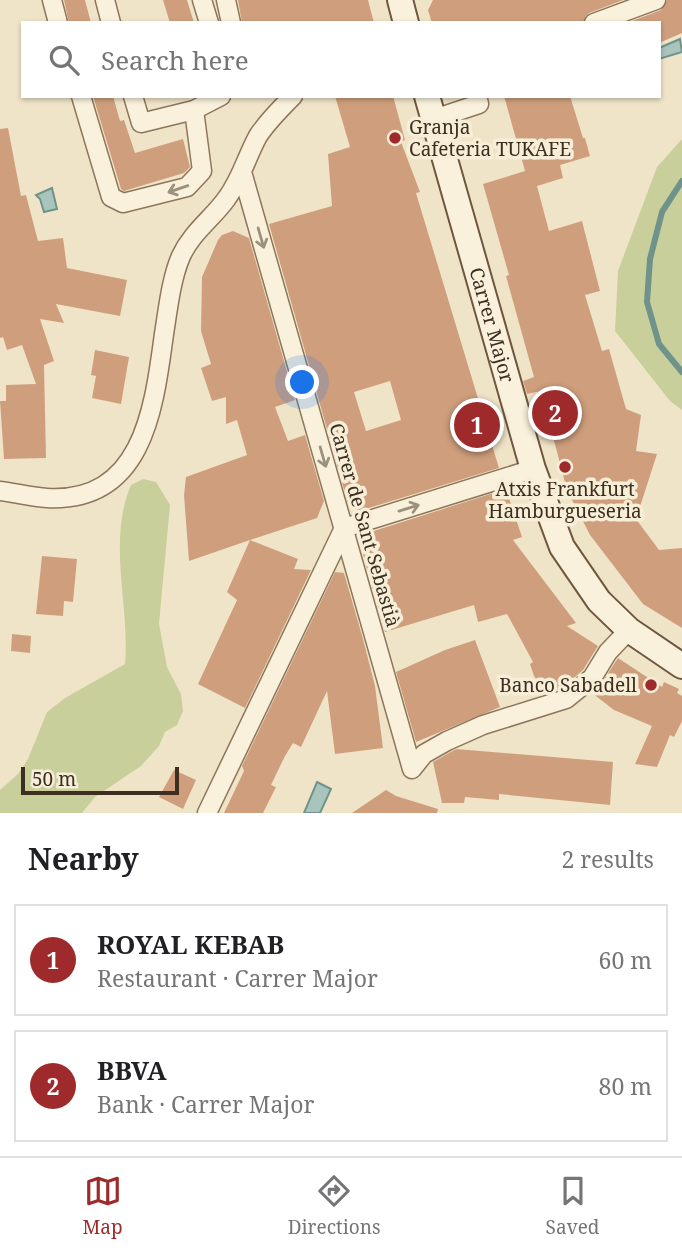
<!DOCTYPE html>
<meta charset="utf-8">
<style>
:root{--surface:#fff;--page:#f2f2f2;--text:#202124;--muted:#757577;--line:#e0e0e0;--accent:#9e2a2b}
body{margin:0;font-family:"Noto Serif",serif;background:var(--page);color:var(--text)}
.scale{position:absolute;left:21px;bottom:18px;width:158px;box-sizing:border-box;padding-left:7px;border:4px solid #3d2e20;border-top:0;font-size:19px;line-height:24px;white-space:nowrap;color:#3d2e20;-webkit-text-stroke:5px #f7eed8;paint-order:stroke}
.you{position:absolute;left:303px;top:383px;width:24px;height:24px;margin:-18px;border:5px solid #fff;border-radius:50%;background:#1a73e8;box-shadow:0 0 0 10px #1a73e833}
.badge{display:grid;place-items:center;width:46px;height:46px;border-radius:50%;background:var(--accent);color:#fff;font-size:23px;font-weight:700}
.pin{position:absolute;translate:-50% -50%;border:4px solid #fff;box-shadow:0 2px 7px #0006}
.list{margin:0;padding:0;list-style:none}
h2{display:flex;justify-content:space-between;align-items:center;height:91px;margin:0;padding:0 28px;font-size:30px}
h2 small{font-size:23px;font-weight:400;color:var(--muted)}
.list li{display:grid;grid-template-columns:46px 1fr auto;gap:21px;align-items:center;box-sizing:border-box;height:112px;margin:0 14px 14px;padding:0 14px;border:2px solid var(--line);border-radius:0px}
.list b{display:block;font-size:26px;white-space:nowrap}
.list p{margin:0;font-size:23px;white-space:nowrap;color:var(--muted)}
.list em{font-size:23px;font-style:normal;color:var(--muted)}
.icon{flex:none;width:38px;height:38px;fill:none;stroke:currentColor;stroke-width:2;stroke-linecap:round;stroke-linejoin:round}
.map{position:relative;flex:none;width:682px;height:813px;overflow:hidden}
.search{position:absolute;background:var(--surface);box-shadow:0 2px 5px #0004;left:21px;right:21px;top:21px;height:77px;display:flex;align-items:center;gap:18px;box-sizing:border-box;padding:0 24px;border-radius:0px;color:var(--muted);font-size:26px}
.sheet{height:343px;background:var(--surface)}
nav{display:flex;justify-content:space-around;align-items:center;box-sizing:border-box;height:98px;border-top:2px solid var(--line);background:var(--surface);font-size:19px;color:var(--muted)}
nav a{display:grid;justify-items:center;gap:4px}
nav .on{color:var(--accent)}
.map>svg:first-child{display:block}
.green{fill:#c9cf9b}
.water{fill:#a9c4bc;stroke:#6f938a;stroke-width:2}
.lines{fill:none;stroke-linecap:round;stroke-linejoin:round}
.stream{stroke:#6f938a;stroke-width:6}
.building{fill:#cf9f7d;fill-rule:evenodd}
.street-casing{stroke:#8d765c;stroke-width:21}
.secondary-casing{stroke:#6f573f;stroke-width:28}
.street{stroke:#faf1dc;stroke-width:18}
.secondary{stroke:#faf1dc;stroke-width:24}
.oneway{stroke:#9c907e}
.poi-dot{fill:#9e2a2b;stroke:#f7eed8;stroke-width:2.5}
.labels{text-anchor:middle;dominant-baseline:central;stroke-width:7;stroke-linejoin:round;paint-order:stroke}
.poi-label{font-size:19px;fill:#3d2e20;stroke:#f7eed8;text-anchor:start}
.street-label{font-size:19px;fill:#3d2e20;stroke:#f7eed8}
</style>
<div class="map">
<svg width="682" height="813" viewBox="0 0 682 813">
<rect width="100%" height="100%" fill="#f0e4c8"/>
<path class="green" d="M 682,139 L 682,410 L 670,401 L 615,331 L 618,271 L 657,167 Z
M 143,479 L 156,482 L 170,505 L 159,624 L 167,667 L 181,694 L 183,711 L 177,725 L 165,732 L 159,746 L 141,766 L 95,797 L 82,813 L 0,813 L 0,790 L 18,774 L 28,759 L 47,712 L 65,698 L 125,664 C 130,605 107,542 131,485 Z"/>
<path class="water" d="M 680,39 L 682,52 L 659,59 L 659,48 Z
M 52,188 L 57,209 L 44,212 L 40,199 L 36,195 Z
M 317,782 L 331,789 L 320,813 L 304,813 Z"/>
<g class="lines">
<path class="stream" d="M 682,181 L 662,212 L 650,259 L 647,302 L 659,344 L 682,372"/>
</g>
<path class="building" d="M 64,0 L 85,0 L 91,23 L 69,23 Z
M 163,0 L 187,0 L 194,23 L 170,23 Z
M 238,0 L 368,0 L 374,23 L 242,23 Z
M 433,0 L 623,0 L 589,13 L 583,23 L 432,23 L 428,10 Z
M 667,0 L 682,0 L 682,33 L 659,43 L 659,23 L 627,23 L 661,10 Z
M 93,96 L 113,96 L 120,121 L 124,120 L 135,153 L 183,139 L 190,167 L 184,173 L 124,191 L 121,189 Z
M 335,96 L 393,96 L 405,140 L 401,142 L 420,192 L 416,193 L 499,468 L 359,511 L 349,507 L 269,224 L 332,206 L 328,154 L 350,147 ZM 390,381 L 401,420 L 366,431 L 354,392 Z
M 504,96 L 570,96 L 583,138 L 585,138 L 590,156 L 560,165 L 563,178 L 537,186 L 549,231 L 582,221 L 600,291 L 585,295 L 602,351 L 609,349 L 626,409 L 641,415 L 636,451 L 657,454 L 636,519 L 659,550 L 682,548 L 682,628 L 643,604 L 590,535 L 567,490 L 541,391 L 527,394 L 523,381 L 534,377 L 506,276 L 509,275 L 483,184 L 525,171 Z
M 8,128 L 21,196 L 26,195 L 38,241 L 63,238 L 67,268 L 127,280 L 120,316 L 56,304 L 64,323 L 40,319 L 54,361 L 44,365 L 46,458 L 4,459 L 0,401 L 6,401 L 6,385 L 36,384 L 22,345 L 7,350 L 3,337 L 0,338 L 0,129 Z
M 233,231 L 249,238 L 295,400 L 275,407 L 288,441 L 305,435 L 324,501 L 317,518 L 250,540 L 298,559 L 294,569 L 311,570 L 245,708 L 198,684 L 237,600 L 227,592 L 250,540 L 189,561 L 184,495 L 186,477 L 247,455 L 237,420 L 226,424 L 226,397 L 212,401 L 201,368 L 211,364 L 201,331 L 202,277 L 218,240 L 222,235 Z
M 95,350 L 129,357 L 121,404 L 92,398 L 96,376 L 91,375 Z
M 506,489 L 522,537 L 513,540 L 576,623 L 567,626 L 598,646 L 583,670 L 561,689 L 546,693 L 534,676 L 530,664 L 533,662 L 507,614 L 478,622 L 474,605 L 385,632 L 358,536 Z
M 42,556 L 77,559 L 73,602 L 64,601 L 63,616 L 36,614 Z
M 335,572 L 344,573 L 363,639 L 375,686 L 383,748 L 335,754 L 327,691 L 301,747 L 293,743 L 285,756 L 271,785 L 276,787 L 263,813 L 224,813 L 244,771 L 242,766 Z
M 12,634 L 31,636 L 30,653 L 11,651 Z
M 475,640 L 500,707 L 416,742 L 396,672 L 445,650 Z
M 618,658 L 662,687 L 664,682 L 679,689 L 677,693 L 682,696 L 682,721 L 674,737 L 670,735 L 657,767 L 635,764 L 652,726 L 614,710 L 592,693 L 601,684 Z
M 456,749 L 613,762 L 610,805 L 499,794 L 499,800 L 465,797 L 464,803 L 442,803 L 433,762 Z
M 174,770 L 196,780 L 183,809 L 159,797 Z
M 386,790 L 396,796 L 438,809 L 437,813 L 352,813 Z"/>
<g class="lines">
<g class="street-casing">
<path id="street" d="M 52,0 L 58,23
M 105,0 L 111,23
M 202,0 L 209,23
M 226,0 L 231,23
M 594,23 L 656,0
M 81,96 L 111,197 L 123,203 L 187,187 L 202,171 L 194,110
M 133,96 L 141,123 L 194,110 L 221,96
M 434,119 L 479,104 L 477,96
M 242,172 L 412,769
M 0,491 C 16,493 32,497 47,498 C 144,503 154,407 164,334 C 168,309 171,279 181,256 C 192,232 213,218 227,198 C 241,179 247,156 258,136 C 267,122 281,108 293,96
M 412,769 L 424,754 L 447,741 L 483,725 L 566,699 L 592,678 L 608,652 L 629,630
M 207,813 L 344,528 L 533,469"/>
</g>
<g class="secondary-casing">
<g id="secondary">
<path d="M 400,0 L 406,23"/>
<path id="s1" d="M 427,96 L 533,469 L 562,547 L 599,601 L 629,630 L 682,666"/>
</g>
</g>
<use href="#street" class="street"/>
<use href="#secondary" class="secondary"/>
</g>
<defs><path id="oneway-shaft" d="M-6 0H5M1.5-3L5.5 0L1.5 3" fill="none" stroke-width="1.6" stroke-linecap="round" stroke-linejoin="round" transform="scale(1.75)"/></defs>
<g class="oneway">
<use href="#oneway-shaft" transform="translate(178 189) rotate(161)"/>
<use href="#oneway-shaft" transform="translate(261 238) rotate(74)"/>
<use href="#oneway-shaft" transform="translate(323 457) rotate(74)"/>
<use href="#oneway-shaft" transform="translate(409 508) rotate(-17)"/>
</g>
<g class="poi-dot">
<circle cx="395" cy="138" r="7"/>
<circle cx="565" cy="467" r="7"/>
<circle cx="651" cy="685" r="7"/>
</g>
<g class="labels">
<g class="poi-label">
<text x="409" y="127">Granja<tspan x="409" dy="22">Cafeteria TUKAFE</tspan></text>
<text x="565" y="489" text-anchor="middle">Atxis Frankfurt<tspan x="565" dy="22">Hamburgueseria</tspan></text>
<text x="637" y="685" text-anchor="end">Banco Sabadell</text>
</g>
<g class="street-label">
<text stroke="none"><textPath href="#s1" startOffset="238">Carrer Major</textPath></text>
<text transform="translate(365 525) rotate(74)">Carrer de Sant Sebastià</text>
</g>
</g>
</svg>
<div class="scale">50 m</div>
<div class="you"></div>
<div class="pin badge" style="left:477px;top:425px">1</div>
<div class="pin badge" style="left:555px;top:413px">2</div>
<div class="search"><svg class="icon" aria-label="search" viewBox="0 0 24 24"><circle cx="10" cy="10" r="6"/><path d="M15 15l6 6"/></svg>Search here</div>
</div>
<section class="sheet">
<h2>Nearby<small>2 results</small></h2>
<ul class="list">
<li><span class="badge">1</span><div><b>ROYAL KEBAB</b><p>Restaurant · Carrer Major</p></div><em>60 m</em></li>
<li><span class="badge">2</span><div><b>BBVA</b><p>Bank · Carrer Major</p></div><em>80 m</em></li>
</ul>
</section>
<nav>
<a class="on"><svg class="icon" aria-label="map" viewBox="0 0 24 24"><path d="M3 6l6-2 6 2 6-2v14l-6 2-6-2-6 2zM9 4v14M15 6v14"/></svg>Map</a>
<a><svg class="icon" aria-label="directions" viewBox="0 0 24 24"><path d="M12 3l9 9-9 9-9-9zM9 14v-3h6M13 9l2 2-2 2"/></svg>Directions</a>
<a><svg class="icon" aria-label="saved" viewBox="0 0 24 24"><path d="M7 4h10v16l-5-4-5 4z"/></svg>Saved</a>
</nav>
